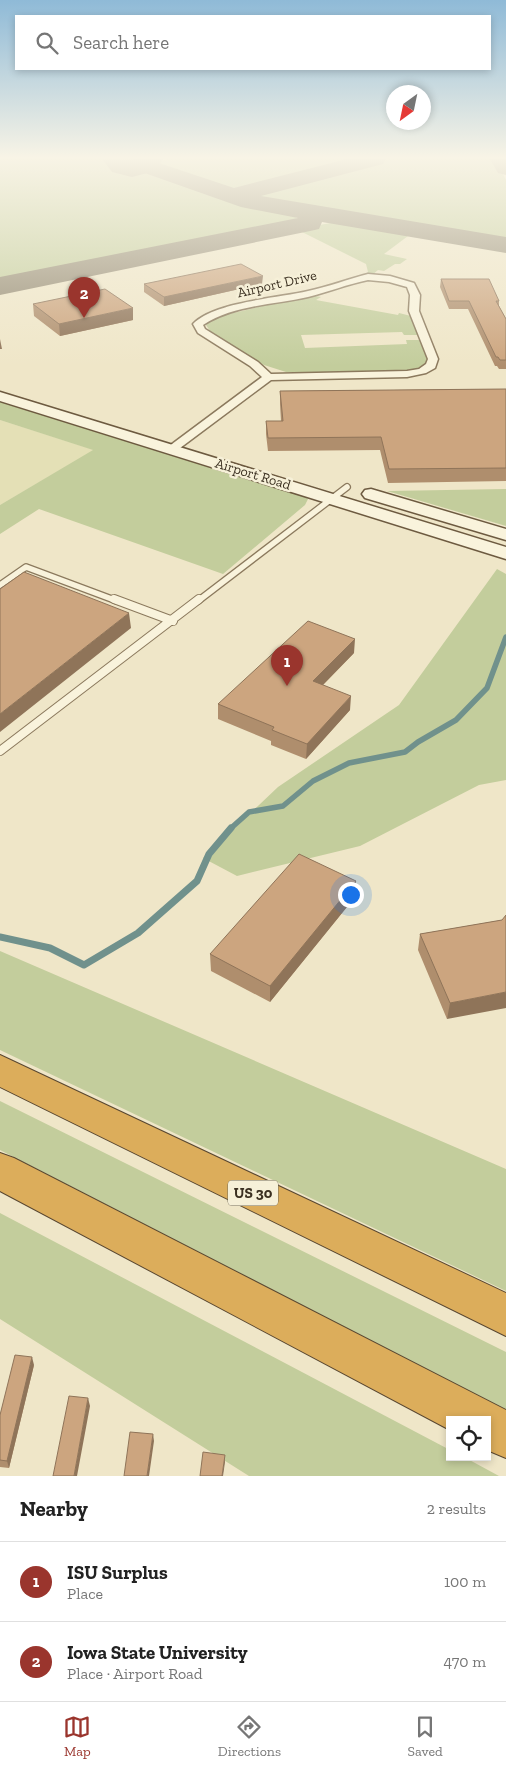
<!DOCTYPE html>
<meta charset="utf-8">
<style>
:root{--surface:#fff;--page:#f2f2f2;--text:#222;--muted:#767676;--line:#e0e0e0;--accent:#9a352d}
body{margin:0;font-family:"Zilla Slab",serif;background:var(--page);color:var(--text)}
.controls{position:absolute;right:15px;bottom:15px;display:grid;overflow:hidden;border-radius:0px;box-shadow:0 2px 8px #0003}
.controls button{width:45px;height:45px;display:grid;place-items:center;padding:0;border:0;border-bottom:1px solid var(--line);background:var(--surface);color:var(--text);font:25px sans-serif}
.compass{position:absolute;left:386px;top:85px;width:45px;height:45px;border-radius:50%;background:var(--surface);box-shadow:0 2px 8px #0003;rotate:213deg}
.you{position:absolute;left:350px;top:894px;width:18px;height:18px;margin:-12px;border:4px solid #fff;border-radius:50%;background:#1a73e8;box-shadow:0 0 0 8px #1a73e833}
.badge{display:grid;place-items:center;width:32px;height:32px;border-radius:50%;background:var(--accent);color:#fff;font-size:16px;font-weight:700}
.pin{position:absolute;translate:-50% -41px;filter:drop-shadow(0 1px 2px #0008)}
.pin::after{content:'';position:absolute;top:26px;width:18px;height:15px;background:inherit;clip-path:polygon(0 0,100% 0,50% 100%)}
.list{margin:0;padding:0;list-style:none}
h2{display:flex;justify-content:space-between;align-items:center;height:65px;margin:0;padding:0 20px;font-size:21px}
h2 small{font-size:16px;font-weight:400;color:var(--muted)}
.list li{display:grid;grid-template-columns:32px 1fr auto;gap:15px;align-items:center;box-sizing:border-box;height:80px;padding:0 20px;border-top:1px solid var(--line)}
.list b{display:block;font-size:19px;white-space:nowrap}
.list p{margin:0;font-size:16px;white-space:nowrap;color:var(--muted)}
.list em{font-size:16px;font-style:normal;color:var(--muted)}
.icon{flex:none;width:28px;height:28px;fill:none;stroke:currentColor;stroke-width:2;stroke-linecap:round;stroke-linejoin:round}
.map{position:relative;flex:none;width:506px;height:1476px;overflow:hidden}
.search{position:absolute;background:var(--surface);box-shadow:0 2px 8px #0003;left:15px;right:15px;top:15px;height:55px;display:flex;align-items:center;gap:12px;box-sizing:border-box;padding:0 18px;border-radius:0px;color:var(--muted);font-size:19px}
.sheet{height:225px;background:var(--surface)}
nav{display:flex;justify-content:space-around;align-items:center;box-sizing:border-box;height:70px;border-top:1px solid var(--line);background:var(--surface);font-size:14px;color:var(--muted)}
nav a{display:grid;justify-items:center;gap:2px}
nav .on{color:var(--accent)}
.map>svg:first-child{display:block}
.farmland{fill:#e4e0b6}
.green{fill:#c3cd9c}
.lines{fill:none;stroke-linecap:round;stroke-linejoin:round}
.stream-far1{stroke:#70918c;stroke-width:5.5}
.stream{stroke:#70918c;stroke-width:7}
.taxiway{fill:#958b74;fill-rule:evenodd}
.runway{fill:#958b74;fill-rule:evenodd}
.service-far1-casing{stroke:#8b795d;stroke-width:8}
.service-casing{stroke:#8b795d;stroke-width:10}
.minor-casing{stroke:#8b795d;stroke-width:3}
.secondary-casing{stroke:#6d5a40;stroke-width:3}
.motorway-casing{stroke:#594731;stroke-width:2}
.service-far1{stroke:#f9f3dc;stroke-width:5.5}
.service{stroke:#f9f3dc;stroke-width:8}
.minor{fill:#f9f3dc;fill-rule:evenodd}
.secondary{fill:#f9f3dc;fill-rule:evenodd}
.motorway{fill:#dcad5b;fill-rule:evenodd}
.wall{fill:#af8e6d}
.shaded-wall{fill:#8f7459}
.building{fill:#cca57f;stroke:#8f7459}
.labels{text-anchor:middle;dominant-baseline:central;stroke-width:5;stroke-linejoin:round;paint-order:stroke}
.far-street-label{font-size:14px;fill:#3b3021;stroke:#f6f0d8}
.shield{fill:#f6f0d8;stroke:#736a58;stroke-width:1}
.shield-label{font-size:15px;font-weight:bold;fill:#3b3021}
</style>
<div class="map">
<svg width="506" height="1476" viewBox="0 0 506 1476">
<rect width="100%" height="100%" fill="#efe6c8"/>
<path class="farmland" d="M 0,420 L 94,450 L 0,505 Z"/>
<path class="green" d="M 0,159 L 119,159 L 226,199 L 288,212 L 297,218 L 292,223 L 285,225 L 0,283 Z
M 167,159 L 367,159 L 257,187 L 233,190 L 218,189 L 153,165 L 153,163 Z
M 389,159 L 495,159 L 506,180 L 506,243 L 269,203 L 256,199 L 258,195 L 265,191 Z
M 337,222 L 353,223 L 405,232 L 408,236 L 384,254 L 407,259 L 400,264 L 395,264 L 384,271 L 378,270 L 372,275 L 366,274 L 368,272 L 366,264 L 302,232 L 296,232 L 301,228 Z
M 310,295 L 321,297 L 316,300 L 398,315 L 399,313 L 411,316 L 418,335 L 404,335 L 402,332 L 301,335 L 305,348 L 407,344 L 406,340 L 420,340 L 428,360 L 427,364 L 420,368 L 407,372 L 286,372 L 264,365 L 210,331 L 206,325 L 209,321 L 216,317 Z
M 0,401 L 301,494 L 308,499 L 305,505 L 223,574 L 39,509 L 0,534 L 0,505 L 93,450 L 0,420 Z
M 506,489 L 506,526 L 387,491 Z
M 497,569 L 506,574 L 506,780 L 479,785 L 360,846 L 237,876 L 203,858 L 278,787 L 399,705 Z
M 0,951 L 506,1169 L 506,1291 L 0,1050 Z
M 0,1101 L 506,1352 L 506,1410 L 0,1150 Z
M 0,1213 L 450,1450 L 450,1457 L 464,1457 L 499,1476 L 249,1476 L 0,1319 Z"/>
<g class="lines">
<path class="stream-far1" d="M 230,829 L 249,812 L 283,806 L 313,781 L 349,763 L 405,752 L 418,742 L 456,720 L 487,688 L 506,637"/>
<path class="stream" d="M 0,937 L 50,948 L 84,965 L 138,933 L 197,881 L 209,854 L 231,828"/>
<path class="taxiway" d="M 134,159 L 157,159 L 156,162 L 234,188 L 347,159 L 386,159 L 383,164 L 261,196 L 506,237 L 506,253 L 322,222 L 319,229 L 310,231 L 0,295 L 0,277 L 298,218 L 241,207 L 139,171 L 132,164 Z
M 490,159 L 506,159 L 506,175 L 498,173 Z"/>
<path class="runway" d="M 163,159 L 155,171 L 132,177 L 112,172 L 103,160 Z"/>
<g class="service-far1-casing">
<path id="service-far1" d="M 0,585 L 26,567 L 117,601
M 198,601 L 347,487"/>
</g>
<g class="service-casing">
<path id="service" d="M 114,599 L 173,621
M 0,751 L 199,599"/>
</g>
<g class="minor-casing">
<path id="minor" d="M 368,274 L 390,276 L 414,283 L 420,295 L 419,311 L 438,359 L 435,368 L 426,373 L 407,377 L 271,380 L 176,451 L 168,451 L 166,449 L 168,447 L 262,377 L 250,366 L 198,333 L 193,324 C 214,302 278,298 308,291 C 328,287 348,279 368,274 ZM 368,280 L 389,282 L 407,287 L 410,295 L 409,311 L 428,359 L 426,364 L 419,369 L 407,371 L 271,374 L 258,362 L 205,329 L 203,325 C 234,305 273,305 308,297 C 328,292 348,284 368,280 Z"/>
</g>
<g class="secondary-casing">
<path id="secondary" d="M 0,392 L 506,547 L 506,559 L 0,401 Z
M 371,489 L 506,529 L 506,540 L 365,498 L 362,494 L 365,490 Z"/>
</g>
<g class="motorway-casing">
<path id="motorway" d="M 0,1055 L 506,1293 L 506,1336 L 0,1087 Z
M 0,1153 L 14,1158 L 506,1410 L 506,1458 L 487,1450 L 487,1420 L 450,1420 L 450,1430 L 0,1191 Z"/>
</g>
<use href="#service-far1" class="service-far1"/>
<use href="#service" class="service"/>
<use href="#minor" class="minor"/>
<use href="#secondary" class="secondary"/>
<use href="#motorway" class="motorway"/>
</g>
<path class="wall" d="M 441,279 L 499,301 L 499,306 L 506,319 L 506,369 L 499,369 L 497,366 L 495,366 L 468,309 L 449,309 L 440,287 Z
M 144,284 L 262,284 L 164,306 L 144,292 Z
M 33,304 L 133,320 L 60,336 L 34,316 Z
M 506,389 L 506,481 L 388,483 L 380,450 L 268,451 L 266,434 L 266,421 L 281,421 L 280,404 L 280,391 Z
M 354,653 L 323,685 L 350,710 L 306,759 L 271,745 L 271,741 L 218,719 L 218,704 Z
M 355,897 L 270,1002 L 211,971 L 210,954 Z
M 502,920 L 447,1019 L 418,950 L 420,934 Z
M 34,1365 L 9,1468 L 0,1467 L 0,1415 Z"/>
<path class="shaded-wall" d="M 263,276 L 262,284 L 164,306 L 164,297 Z
M 133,308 L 133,320 L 60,336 L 59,324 Z
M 0,339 L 2,349 L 0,349 Z
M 129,613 L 131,628 L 0,732 L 0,714 Z
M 355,639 L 354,653 L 312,696 L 313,681 Z
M 351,696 L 350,710 L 306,759 L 307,744 Z
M 356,881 L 355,897 L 270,1002 L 270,986 Z
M 506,992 L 506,1008 L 447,1019 L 450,1003 Z
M 32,1357 L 34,1365 L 9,1468 L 7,1461 Z
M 88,1398 L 90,1406 L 77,1476 L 74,1476 Z
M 153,1434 L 154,1441 L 149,1476 L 147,1476 Z
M 225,1455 L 225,1462 L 223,1476 L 222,1476 Z"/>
<path class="building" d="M 241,264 L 263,276 L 164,297 L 144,284 Z
M 441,279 L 489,279 L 499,301 L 496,301 L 506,319 L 506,360 L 500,360 L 498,357 L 496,357 L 469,301 L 449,301 Z
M 105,289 L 133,308 L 59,324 L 33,304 Z
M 506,389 L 506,468 L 389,469 L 381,437 L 268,438 L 266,421 L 283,421 L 280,391 Z
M 24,572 L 129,613 L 0,714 L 0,589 Z
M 308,621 L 355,639 L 313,681 L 351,696 L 307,744 L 272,730 L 274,727 L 218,704 Z
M 299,854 L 356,881 L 270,986 L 210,954 Z
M 506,915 L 506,992 L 450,1003 L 420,934 L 502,920 Z
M 15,1355 L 32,1357 L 7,1461 L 0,1460 L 0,1415 Z
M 69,1396 L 88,1398 L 74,1476 L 53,1476 Z
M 130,1432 L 153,1434 L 147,1476 L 124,1476 Z
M 203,1452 L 225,1455 L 222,1476 L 200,1476 Z"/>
<linearGradient id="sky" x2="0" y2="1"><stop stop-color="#8fbad7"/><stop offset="0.43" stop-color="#f8f4e6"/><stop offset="1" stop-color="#f8f4e6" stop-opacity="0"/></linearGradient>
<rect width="506" height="366" fill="url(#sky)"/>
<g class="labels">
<g class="far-street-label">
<text transform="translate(277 284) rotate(-13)">Airport Drive</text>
<text transform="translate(253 474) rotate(17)">Airport Road</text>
</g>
<rect class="shield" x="228" y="1180.5" width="50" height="25" rx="4"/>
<g class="shield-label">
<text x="253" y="1193">US 30</text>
</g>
</g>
</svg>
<div class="controls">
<button><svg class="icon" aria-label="locate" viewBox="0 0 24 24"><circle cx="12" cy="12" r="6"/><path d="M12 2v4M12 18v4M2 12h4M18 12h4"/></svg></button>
</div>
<svg class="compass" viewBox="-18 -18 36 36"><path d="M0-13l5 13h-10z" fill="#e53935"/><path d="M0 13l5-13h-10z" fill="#767676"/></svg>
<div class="you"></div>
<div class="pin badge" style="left:287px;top:686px">1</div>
<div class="pin badge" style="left:84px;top:318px">2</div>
<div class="search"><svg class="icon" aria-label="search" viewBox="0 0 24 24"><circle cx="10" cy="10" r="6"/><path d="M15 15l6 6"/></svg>Search here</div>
</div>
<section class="sheet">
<h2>Nearby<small>2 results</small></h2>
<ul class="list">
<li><span class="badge">1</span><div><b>ISU Surplus</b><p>Place</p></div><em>100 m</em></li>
<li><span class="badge">2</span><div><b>Iowa State University</b><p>Place · Airport Road</p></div><em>470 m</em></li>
</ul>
</section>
<nav>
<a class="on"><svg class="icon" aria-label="map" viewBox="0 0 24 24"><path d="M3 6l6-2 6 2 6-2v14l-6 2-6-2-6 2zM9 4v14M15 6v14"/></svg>Map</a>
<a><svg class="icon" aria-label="directions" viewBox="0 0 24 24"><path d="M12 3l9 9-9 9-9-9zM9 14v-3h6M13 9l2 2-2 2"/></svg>Directions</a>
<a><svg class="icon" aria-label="saved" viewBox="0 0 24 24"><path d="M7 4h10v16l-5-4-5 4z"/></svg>Saved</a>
</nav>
